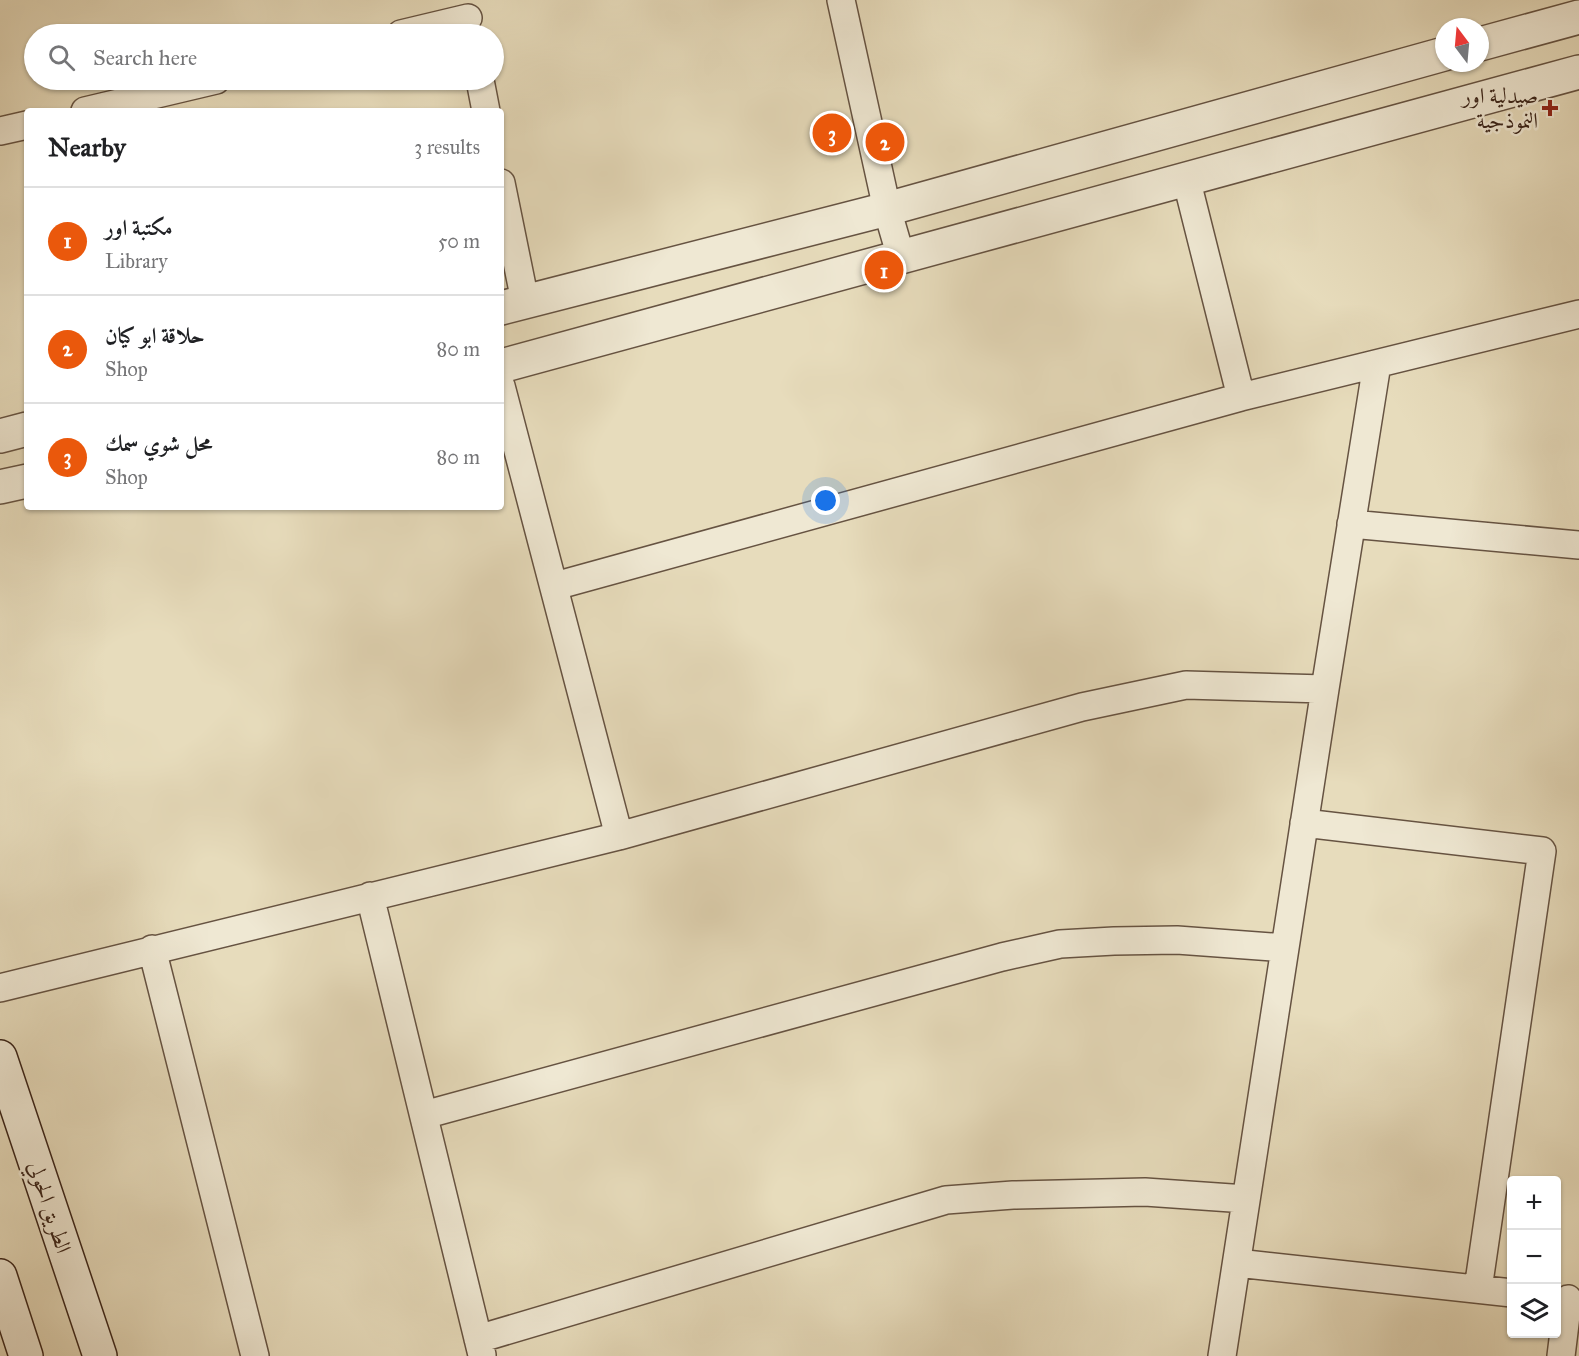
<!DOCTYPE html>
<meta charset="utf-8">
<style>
:root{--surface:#fff;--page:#f2f2f2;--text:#202124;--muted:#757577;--line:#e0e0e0;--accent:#ea580c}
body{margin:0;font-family:"IM FELL Great Primer",Amiri,serif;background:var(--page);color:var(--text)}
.controls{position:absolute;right:18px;bottom:18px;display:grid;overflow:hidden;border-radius:6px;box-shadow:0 2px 4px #0004}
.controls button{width:54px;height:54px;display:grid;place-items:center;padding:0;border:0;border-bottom:2px solid var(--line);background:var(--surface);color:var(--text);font:30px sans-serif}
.compass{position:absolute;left:1435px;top:18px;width:54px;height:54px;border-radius:50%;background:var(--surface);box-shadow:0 2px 4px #0004;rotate:344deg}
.you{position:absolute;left:826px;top:501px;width:21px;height:21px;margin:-15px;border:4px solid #fff;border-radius:50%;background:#1a73e8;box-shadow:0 0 0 9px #1a73e833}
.badge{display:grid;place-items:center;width:39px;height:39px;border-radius:50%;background:var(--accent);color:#fff;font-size:20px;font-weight:700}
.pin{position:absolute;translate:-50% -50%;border:3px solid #fff;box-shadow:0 2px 6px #0006}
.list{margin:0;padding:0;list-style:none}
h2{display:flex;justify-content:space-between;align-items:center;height:78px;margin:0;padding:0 24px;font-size:26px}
h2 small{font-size:20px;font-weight:400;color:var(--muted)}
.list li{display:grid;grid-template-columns:39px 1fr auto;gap:18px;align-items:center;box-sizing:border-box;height:108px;padding:0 24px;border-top:2px solid var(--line)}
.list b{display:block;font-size:22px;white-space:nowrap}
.list p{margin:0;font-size:20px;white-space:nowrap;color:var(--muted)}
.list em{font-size:20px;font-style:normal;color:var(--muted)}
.icon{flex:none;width:33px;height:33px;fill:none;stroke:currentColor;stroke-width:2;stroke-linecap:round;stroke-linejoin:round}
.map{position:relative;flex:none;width:1579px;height:1356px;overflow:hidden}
.search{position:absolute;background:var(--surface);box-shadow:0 2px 4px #0004;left:24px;top:24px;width:480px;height:66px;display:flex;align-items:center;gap:15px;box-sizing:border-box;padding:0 21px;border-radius:33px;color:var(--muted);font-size:22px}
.panel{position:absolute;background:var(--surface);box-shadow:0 2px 4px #0004;left:24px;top:108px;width:480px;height:402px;border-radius:6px}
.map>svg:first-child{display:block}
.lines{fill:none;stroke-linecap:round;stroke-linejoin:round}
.minor-casing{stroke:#665342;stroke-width:30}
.tertiary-casing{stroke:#665342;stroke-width:36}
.secondary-casing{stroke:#3b251a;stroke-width:36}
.minor{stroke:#efe8d3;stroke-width:27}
.tertiary{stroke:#efe8d3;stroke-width:33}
.secondary{stroke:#efe8d3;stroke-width:33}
.poi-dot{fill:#8f2418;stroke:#efe8d3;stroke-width:2}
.labels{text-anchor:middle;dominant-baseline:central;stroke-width:5;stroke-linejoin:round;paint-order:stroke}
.poi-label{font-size:22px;fill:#3b251a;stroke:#efe8d3;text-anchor:end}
.street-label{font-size:22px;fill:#3b251a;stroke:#efe8d3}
</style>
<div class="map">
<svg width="1579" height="1356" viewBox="0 0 1579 1356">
<rect width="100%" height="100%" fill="#e7dcbc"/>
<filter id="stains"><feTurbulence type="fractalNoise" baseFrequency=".00333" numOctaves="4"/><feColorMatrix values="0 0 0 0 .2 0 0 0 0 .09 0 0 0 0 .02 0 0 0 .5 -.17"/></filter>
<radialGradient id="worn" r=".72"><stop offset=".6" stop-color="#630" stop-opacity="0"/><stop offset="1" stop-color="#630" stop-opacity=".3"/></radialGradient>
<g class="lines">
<g class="minor-casing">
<path id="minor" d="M 841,0 L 887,209 L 901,257
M 401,34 L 468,18
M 480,80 L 486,111
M 85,111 L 216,80
M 0,131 L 27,125
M 1186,178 L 1241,397
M 501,183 L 525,301
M 501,386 L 619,836
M 1351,524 L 1579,545
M 555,586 L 1241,397 L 1579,314
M 1304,823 L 1542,851 L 1478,1289
M 370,896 L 482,1355
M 152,949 L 255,1356
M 0,988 L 619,836 L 1082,707 L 1186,685 L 1325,689
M 424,1115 L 1002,957 L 1060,944 L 1114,941 L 1177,940 L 1285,948
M 1237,1263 L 1512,1293
M 478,1339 L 946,1200 L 1013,1195 L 1145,1192 L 1246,1199
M 1222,1356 L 1325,689 L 1377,364
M 1561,1356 L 1568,1299"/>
</g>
<g class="tertiary-casing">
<path id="tertiary" d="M 1480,44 L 1579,17
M 501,308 L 887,209 L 1444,54
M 501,366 L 1579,72
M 0,436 L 27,429
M 0,487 L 27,481"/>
</g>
<g class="secondary-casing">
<path id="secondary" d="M 0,1057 L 100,1356
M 0,1276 L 26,1356"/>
</g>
<use href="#minor" class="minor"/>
<use href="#tertiary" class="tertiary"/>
<use href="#secondary" class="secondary"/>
</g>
<path class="poi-dot" d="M1547 99h6v6h6v6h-6v6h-6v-6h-6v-6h6z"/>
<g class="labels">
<g class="poi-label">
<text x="1538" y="95">صيدلية اور<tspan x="1538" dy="25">النموذجية</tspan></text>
</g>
<g class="street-label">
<text transform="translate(50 1207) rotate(72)">الطريق الحولي</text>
</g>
</g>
<rect width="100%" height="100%" filter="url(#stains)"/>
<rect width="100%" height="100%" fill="url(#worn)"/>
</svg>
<div class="controls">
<button>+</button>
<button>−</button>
<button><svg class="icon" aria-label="layers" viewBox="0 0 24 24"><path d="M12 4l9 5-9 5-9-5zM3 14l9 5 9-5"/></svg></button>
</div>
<svg class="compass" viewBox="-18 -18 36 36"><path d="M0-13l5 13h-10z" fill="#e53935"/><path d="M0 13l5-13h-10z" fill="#757577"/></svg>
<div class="you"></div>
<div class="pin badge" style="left:884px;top:270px">1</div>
<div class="pin badge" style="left:885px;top:142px">2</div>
<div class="pin badge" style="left:832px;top:133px">3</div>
<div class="search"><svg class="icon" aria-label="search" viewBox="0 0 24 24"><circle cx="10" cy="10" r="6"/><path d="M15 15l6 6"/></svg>Search here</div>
<section class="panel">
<h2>Nearby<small>3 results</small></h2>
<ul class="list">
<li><span class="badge">1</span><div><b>مكتبة اور</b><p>Library</p></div><em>50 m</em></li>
<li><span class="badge">2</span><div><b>حلاقة ابو كيان</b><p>Shop</p></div><em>80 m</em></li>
<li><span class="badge">3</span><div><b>محل شوي سمك</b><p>Shop</p></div><em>80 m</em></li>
</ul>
</section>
</div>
